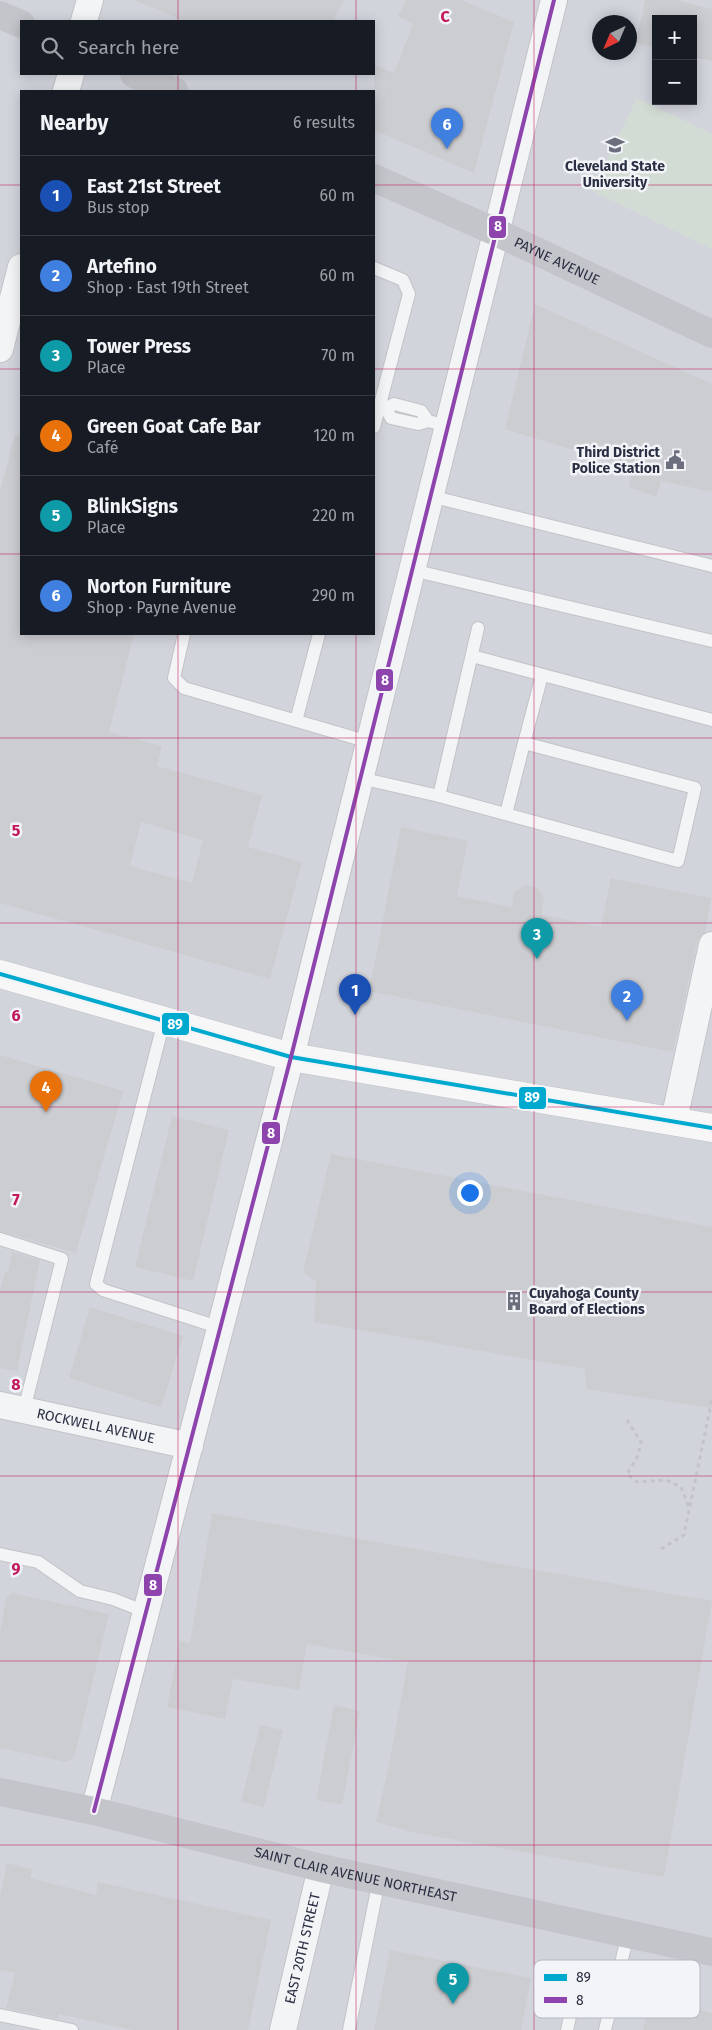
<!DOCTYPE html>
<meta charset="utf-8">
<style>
:root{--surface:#171b24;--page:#242831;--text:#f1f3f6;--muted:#9ea1a6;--line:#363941;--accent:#b45309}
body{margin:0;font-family:"Fira Sans",sans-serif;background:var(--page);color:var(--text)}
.controls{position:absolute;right:15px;top:15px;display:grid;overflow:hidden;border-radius:0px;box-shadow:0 2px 12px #0003}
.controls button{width:45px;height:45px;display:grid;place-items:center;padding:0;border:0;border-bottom:1px solid var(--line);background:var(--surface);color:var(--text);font:25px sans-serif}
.compass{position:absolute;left:592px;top:15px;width:45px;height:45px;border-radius:50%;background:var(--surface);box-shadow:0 2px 12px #0003;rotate:224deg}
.you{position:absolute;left:469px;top:1192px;width:18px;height:18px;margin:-12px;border:4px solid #fff;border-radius:50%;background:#1a73e8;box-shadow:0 0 0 8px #1a73e833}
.badge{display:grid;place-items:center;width:32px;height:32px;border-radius:50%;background:var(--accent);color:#fff;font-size:16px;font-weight:700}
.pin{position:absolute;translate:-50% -41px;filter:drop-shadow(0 1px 2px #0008)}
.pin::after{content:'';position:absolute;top:26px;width:18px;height:15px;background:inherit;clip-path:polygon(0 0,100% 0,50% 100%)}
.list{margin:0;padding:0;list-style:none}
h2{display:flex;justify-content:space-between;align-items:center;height:65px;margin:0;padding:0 20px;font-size:21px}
h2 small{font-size:16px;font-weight:400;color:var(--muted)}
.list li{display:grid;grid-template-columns:32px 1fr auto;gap:15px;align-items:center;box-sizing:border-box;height:80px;padding:0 20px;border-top:1px solid var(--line)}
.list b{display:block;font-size:19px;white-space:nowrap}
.list p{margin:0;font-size:16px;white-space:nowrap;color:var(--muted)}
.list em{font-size:16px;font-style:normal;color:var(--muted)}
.icon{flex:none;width:28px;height:28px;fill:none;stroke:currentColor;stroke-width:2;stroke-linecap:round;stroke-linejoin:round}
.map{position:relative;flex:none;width:712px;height:2030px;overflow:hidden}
.search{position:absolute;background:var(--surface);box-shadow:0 2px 12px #0003;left:20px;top:20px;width:355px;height:55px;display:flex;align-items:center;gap:12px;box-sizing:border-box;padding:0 18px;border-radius:0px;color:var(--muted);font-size:19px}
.panel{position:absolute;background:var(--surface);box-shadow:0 2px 12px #0003;left:20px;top:90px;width:355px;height:545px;border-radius:0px}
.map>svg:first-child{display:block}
.built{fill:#d2d4dc;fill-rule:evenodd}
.green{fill:#d3dcd4}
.building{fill:#cccdd1;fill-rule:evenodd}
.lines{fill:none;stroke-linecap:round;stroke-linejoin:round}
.lane-casing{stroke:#c2c3c7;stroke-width:14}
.street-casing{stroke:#c2c3c7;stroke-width:28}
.primary-casing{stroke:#c0c2c7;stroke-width:29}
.path{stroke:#c3c3c9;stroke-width:3;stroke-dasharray:4 4;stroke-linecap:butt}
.lane{stroke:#f3f4f6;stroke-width:12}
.street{stroke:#f3f4f6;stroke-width:26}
.secondary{stroke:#c4c5ca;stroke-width:28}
.primary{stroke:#f7f7f7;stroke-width:28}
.bus-1-casing{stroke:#f2f4f8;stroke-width:8}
.bus-2-casing{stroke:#f2f4f8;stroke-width:8}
.bus-1{stroke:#00a9ce;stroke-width:4}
.bus-2{stroke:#8e44ad;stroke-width:4}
.grid{fill:none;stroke:#c2185b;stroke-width:1;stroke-opacity:0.55}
.labels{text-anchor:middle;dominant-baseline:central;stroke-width:5;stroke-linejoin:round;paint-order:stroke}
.poi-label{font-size:14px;font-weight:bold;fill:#2a2f43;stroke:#f2f4f8}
.street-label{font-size:14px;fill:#2a2f43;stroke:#f2f4f8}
.key{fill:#f2f4f8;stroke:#b6b9c2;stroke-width:1}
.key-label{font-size:14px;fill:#2a2f43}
.grid-label{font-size:16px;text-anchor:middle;font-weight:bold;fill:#c2185b;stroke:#f2f4f8;stroke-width:5;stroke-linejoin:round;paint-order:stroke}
.line-badge{stroke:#f2f4f8;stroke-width:2}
.badge-label{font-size:14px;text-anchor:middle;font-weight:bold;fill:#fff}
</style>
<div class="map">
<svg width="712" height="2030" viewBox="0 0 712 2030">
<rect width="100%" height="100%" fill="#e4e5e9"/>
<path class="built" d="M 0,0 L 712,0 L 712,2030 L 0,2030 ZM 656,19 L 693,19 L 693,101 L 656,101 ZM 21,21 L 374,21 L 374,74 L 21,74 ZM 600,22 L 630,22 L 630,52 L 600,52 ZM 21,91 L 374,91 L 374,634 L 21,634 Z"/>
<path class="green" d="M 637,98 L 712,134 L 712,249 L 592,191 Z"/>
<path class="building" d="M 134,0 L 344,0 L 333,21 L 184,21 Z
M 406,0 L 461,0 L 514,22 L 474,173 L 374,130 L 374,65 L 394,73 L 413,24 L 398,16 Z
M 645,0 L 676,0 L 712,9 L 712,61 L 693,57 L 693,19 L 656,19 L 656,48 L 636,43 Z
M 535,304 L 712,384 L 712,492 L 661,481 L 656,497 L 629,487 L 632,468 L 505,429 Z
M 15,435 L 21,436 L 21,634 L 134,634 L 109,732 L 162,746 L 157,766 L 262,795 L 248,847 L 302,862 L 270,979 L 0,903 L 0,491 ZM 141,822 L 203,840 L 192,883 L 130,866 Z
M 401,827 L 468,841 L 457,896 L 512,907 L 514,892 L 526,885 L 537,887 L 544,897 L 542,915 L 601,927 L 611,878 L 711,898 L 705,933 L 697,942 L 673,1052 L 369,991 Z
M 0,1055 L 123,1091 L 76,1253 L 0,1231 Z
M 172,1116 L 229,1130 L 193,1281 L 135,1267 Z
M 331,1154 L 712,1227 L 712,1408 L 586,1389 L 585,1369 L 314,1322 L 316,1281 L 303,1272 Z
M 12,1252 L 40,1260 L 17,1371 L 0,1368 L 0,1292 L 5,1271 L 8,1272 Z
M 90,1307 L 183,1336 L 161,1407 L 69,1378 Z
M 212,1513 L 712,1601 L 664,1877 L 416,1833 L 376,1822 L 388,1769 L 408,1662 L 307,1644 L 299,1690 L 233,1679 L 225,1719 L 167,1707 L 180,1641 L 190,1643 Z
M 12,1593 L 109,1614 L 74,1758 L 66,1762 L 0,1748 L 0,1632 L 6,1599 Z
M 334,1705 L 360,1711 L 342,1805 L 316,1800 Z
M 260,1725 L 283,1730 L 264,1807 L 241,1802 Z
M 7,1863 L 32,1869 L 30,1878 L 96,1895 L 98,1882 L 271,1920 L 248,2030 L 132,2030 L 59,2014 L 58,2019 L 6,2008 L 15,1973 L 0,1970 L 0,1897 Z
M 390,1950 L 531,1978 L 521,2030 L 374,2030 Z
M 650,1999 L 712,2013 L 712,2030 L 643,2030 Z"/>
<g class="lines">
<g class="lane-casing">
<path id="lane" d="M 374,268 L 403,280 L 409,294 L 374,427
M 379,406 L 386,408 L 394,404 L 421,411 L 428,421
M 386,408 L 391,418 L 418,424 L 428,421 L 448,426
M 430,496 L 712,566
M 412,570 L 712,641
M 184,634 L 174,678 L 184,688 L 369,742
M 472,656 L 712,720
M 296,721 L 319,634
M 524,743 L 542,675
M 360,778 L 439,796 L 478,628
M 439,796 L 678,861 L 695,788 L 524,743 L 506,814
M 164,1021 L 96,1284 L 103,1290 L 221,1328
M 0,1239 L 62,1259 L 24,1410
M 0,1554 L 38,1562 L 80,1591 L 113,1599 L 146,1612
M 0,2015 L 72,2030
M 349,2030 L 379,1880
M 567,2030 L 571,2012 L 610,2006
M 605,2030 L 628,1934"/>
</g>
<g class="street-casing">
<g id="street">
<path d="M 84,21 L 90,0"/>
<path d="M 66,91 L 71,74"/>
<path d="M 0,349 L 21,267"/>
<path d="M 674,1120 L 712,945"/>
<path id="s1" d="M 0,1405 L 190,1446"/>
<path d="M 94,1811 L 291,1057 L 554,0"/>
<path id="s2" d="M 283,2030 L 321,1868"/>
</g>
</g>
<g class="primary-casing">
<path id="primary" d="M 0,974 L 291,1057 L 712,1128"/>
</g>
<path class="path" d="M 627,1420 L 641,1442 L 637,1458 L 627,1474 L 637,1482 L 666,1480 L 681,1487 L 689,1507
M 661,1549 L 684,1535 L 712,1399"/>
<use href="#lane" class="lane"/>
<use href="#street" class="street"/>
<g class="secondary">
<path d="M 0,15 L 21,24"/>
<path d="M 134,74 L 174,91"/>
<path id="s3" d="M 374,178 L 496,232 L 712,334"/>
<path id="s4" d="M 0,1792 L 94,1811 L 321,1868 L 712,1952"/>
</g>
<use href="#primary" class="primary"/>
<g class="bus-1-casing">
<path id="bus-1" d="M 0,974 L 291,1057 L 712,1128"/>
</g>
<g class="bus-2-casing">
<path id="bus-2" d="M 94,1811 L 291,1057 L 554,0"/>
</g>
<use href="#bus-1" class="bus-1"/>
<use href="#bus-2" class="bus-2"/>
</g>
<path class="grid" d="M 178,0 L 178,21M 356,0 L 356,21M 534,0 L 534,2030M 178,74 L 178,91M 356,74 L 356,91M 0,185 L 21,185M 374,185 L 712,185M 0,369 L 21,369M 374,369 L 712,369M 0,554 L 21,554M 374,554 L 712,554M 178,634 L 178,2030M 356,634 L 356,2030M 0,738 L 712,738M 0,923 L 712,923M 0,1107 L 712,1107M 0,1292 L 712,1292M 0,1476 L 712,1476M 0,1661 L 712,1661M 0,1845 L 712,1845"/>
<defs>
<g id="university-bare" transform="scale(1.5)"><path d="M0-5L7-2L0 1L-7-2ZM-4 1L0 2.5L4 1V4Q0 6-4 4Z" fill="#6b6f7d" stroke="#f2f4f8" stroke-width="2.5" paint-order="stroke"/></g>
<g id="civic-bare" transform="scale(1.5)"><path d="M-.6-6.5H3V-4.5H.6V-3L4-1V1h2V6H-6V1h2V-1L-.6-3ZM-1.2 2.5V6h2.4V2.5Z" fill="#6b6f7d" stroke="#f2f4f8" stroke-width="2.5" paint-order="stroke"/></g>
<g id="building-bare" transform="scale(1.5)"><path d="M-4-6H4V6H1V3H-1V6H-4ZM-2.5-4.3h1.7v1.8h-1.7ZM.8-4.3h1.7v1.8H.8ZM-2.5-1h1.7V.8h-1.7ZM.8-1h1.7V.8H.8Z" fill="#6b6f7d" stroke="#f2f4f8" stroke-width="2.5" paint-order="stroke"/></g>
</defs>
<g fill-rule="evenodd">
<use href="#university-bare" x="615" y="145"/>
<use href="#civic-bare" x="675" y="460"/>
<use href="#building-bare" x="514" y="1301"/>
</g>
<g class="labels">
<g class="poi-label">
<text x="615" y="166">Cleveland State<tspan x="615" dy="16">University</tspan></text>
<text x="660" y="452" text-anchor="end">Third District<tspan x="660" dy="16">Police Station</tspan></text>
<text x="529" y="1293" text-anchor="start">Cuyahoga County<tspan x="529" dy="16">Board of Elections</tspan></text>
</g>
<g class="street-label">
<text stroke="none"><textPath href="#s3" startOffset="201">PAYNE AVENUE</textPath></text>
<text stroke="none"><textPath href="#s1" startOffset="98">ROCKWELL AVENUE</textPath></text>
<text stroke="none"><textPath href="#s4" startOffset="365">SAINT CLAIR AVENUE NORTHEAST</textPath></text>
<text stroke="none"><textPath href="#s2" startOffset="84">EAST 20TH STREET</textPath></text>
</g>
</g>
<rect x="534" y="1960" width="166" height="58" rx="8" class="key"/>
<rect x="544" y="1974" width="23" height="7" fill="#00a9ce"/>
<rect x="544" y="1997" width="23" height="6" fill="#8e44ad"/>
<g class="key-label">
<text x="576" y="1982">89</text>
<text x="576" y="2005">8</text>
</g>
<g class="grid-label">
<text x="445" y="22">C</text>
<text x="16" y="836">5</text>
<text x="16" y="1021">6</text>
<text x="16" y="1205">7</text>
<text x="16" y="1390">8</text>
<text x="16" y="1574">9</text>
</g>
<g class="line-badge">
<rect x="488" y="215" width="19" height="24" rx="5" fill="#8e44ad"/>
<rect x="375" y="668" width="19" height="24" rx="5" fill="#8e44ad"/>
<rect x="161" y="1012" width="29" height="24" rx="5" fill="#00a9ce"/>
<rect x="518" y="1086" width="29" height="24" rx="5" fill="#00a9ce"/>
<rect x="261" y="1121" width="20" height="24" rx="5" fill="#8e44ad"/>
<rect x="143" y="1573" width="20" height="24" rx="5" fill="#8e44ad"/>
</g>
<g class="badge-label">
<text x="498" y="231">8</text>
<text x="385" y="685">8</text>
<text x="175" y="1029">89</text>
<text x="532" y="1102">89</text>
<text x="271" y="1138">8</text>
<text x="153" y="1590">8</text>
</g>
</svg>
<div class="controls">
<button>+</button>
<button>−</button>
</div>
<svg class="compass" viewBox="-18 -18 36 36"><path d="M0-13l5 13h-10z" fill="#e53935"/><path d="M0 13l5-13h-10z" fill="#9ea1a6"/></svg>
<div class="you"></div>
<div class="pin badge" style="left:355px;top:1015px;background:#1a4fb4">1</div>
<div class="pin badge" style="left:627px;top:1021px;background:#3f7fe0">2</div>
<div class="pin badge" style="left:537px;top:959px;background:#0f9aa8">3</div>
<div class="pin badge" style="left:46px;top:1112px;background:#e8710a">4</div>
<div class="pin badge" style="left:453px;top:2004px;background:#0f9aa8">5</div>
<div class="pin badge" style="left:447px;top:149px;background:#3f7fe0">6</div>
<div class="search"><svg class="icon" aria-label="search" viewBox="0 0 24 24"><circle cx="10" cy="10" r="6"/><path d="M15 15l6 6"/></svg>Search here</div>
<section class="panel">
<h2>Nearby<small>6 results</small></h2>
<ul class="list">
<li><span class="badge" style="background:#1a4fb4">1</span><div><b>East 21st Street</b><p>Bus stop</p></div><em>60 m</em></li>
<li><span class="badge" style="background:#3f7fe0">2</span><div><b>Artefino</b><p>Shop · East 19th Street</p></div><em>60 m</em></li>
<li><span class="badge" style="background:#0f9aa8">3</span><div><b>Tower Press</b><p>Place</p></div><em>70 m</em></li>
<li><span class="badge" style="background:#e8710a">4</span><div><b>Green Goat Cafe Bar</b><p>Café</p></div><em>120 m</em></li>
<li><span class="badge" style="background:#0f9aa8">5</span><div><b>BlinkSigns</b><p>Place</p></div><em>220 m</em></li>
<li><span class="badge" style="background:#3f7fe0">6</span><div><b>Norton Furniture</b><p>Shop · Payne Avenue</p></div><em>290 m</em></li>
</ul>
</section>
</div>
